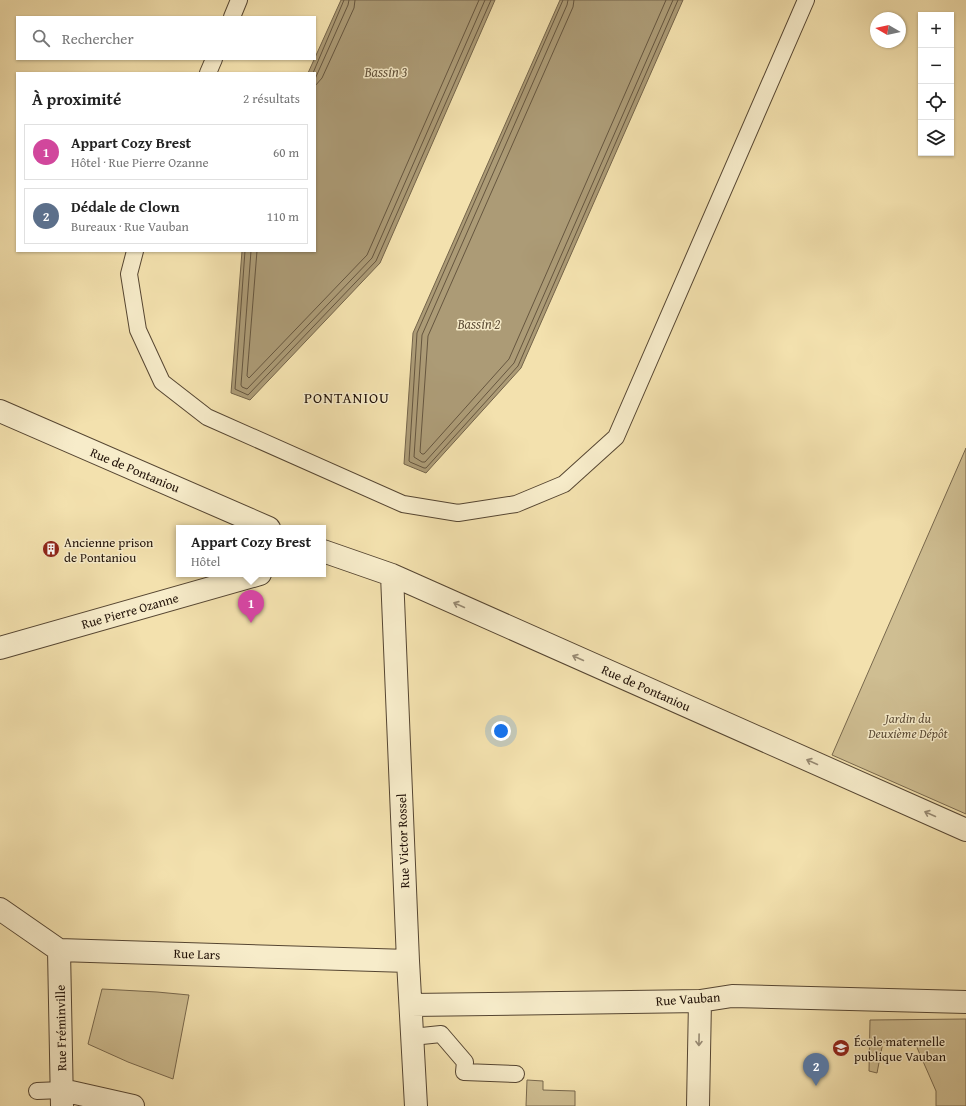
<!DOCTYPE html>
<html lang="fr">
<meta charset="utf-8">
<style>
:root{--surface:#fff;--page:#f6f6f6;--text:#222;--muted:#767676;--line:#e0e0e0;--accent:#8f2418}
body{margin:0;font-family:"Gentium Book Plus",serif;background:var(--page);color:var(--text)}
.controls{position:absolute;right:12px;top:12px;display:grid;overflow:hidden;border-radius:0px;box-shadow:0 1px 3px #0004}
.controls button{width:36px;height:36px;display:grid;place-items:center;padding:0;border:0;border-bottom:1px solid var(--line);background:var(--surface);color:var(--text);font:20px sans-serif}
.compass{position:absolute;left:870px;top:12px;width:36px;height:36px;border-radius:50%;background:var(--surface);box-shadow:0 1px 3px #0004;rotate:279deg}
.you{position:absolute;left:501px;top:731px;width:14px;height:14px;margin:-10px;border:3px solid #fff;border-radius:50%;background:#1a73e8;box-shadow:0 0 0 6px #1a73e833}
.badge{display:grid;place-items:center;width:26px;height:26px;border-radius:50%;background:var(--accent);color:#fff;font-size:13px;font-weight:700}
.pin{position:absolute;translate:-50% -33px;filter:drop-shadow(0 1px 2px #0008)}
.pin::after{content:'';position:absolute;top:21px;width:14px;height:12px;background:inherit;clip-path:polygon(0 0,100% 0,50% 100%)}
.popup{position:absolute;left:176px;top:525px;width:150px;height:52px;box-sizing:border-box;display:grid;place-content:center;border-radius:0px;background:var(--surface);filter:drop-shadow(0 1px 3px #0005);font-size:13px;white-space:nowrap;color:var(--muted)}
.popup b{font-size:15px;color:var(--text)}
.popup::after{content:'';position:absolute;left:50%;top:100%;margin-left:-8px;border:8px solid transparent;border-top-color:var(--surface)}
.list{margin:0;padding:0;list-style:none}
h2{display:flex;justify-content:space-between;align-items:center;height:52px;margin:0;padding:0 16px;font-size:17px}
h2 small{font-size:13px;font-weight:400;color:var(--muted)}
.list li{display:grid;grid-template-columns:26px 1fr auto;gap:12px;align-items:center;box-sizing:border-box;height:56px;margin:0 8px 8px;padding:0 8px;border:1px solid var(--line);border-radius:0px}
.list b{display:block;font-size:15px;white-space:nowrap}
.list p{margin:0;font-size:13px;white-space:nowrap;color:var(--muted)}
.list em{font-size:13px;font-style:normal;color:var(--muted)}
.icon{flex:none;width:22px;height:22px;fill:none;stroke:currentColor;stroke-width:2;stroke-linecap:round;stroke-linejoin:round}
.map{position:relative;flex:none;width:966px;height:1106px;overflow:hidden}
.search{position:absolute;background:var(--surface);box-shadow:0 1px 3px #0004;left:16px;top:16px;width:300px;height:44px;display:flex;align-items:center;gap:10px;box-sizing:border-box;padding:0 14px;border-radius:0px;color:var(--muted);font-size:15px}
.panel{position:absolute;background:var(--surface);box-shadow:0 1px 3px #0004;left:16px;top:72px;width:300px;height:180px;border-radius:0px}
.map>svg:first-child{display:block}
.green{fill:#cfbe92;stroke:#78684d}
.water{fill:#ac9b76;stroke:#74644a}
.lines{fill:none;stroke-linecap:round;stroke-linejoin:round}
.shore{stroke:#66563f;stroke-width:1}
.lane-casing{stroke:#564632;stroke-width:18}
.street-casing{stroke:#564632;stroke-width:24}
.lane{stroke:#f7ecca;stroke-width:16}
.street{stroke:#f7ecca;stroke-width:22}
.oneway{stroke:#978a73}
.labels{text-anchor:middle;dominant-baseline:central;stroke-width:3;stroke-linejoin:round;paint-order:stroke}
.street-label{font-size:13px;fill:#211208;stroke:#f7ecca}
.poi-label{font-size:13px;fill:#211208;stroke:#f7ecca;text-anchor:start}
.park-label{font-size:13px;font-style:italic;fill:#5e4e38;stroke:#f7ecca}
.water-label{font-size:14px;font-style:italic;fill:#605039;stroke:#f7ecca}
.quarter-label{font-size:15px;letter-spacing:1px;fill:#211208;stroke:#f7ecca}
</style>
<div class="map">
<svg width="966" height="1106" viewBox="0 0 966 1106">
<rect width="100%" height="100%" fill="#f3e1ae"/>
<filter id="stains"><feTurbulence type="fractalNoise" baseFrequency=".005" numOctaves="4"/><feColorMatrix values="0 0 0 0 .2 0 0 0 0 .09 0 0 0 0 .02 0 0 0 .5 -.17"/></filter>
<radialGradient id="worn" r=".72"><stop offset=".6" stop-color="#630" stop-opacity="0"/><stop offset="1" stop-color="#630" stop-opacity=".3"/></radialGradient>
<path class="green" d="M 966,448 L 966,814 L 832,755 Z
M 102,989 L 157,992 L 189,995 L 173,1079 L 128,1062 L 88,1044 Z
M 966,1019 L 966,1106 L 936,1106 L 936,1091 L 915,1043 L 883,1042 L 877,1073 L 869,1071 L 870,1020 Z
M 527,1080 L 543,1081 L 543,1090 L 575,1091 L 575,1106 L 526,1106 Z"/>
<path class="water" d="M 341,0 L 495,0 L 380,263 L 250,400 L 231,393 L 242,251 L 315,251 L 315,73 L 308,73 Z
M 560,0 L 683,0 L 521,368 L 426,473 L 404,464 L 413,333 Z"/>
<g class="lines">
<path class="shore" d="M 563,0 L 417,333 L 409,461 L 410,462 L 424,468 L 426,468 L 518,366 L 678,0
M 568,0 L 567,5 L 422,335 L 414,457 L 422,462 L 425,462 L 514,363 L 673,0
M 574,0 L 573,7 L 428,336 L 420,452 L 422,454 L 424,454 L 509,359 L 666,0
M 313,73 L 344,0
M 315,79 L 348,5 L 349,0
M 315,86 L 322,78 L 354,8 L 355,0
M 245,251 L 235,389 L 237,390 L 248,395 L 376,261 L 491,0
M 251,251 L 241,385 L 242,387 L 247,389 L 372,258 L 485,0
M 257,251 L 247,376 L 249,378 L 367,255 L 479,0"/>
<g class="lane-casing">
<path id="lane" d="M 232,17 L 239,0
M 208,73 L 214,59
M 135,251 L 129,274 L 138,330 L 162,382 L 207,417 L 403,504 L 458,513 L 516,504 L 564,484 L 616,437 L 806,0
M 412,1037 L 441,1034 L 465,1062 L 464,1072 L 516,1074
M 37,1091 L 62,1090"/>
</g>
<g class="street-casing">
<path id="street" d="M 0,411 L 269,528
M 323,551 L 392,575 L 966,830
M 392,575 L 408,961 L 416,1106
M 0,648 L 260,574
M 0,909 L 59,950 L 408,961
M 59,950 L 62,1106
M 411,1005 L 700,1001 L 732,996 L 966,1002
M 62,1090 L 133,1106
M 698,1106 L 700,1001"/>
</g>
<use href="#lane" class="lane"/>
<use href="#street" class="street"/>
</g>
<defs><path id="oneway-shaft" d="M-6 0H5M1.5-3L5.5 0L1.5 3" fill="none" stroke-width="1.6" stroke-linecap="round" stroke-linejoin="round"/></defs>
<g class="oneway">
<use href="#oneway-shaft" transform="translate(459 605) rotate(-156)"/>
<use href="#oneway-shaft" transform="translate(578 658) rotate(-156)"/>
<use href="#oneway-shaft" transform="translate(812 762) rotate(-156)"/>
<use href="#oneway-shaft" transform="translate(930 814) rotate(-156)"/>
<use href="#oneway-shaft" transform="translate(699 1040) rotate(91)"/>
</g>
<defs>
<g id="building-disc" transform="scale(0.9)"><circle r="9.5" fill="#8f2418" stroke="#f7ecca"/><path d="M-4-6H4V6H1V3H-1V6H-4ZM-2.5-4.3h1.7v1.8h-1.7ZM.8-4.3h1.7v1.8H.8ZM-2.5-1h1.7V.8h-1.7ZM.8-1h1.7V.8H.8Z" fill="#fff"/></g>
<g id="school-disc" transform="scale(0.9)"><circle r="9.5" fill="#8f2418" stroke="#f7ecca"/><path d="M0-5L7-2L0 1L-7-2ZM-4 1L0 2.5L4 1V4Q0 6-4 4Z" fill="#fff"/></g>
</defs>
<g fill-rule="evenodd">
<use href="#building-disc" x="51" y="549"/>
<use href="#school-disc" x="841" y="1048"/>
</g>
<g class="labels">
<g class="street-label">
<text transform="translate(135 470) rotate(23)">Rue de Pontaniou</text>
<text transform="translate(130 611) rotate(-16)">Rue Pierre Ozanne</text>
<text transform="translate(646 688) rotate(24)">Rue de Pontaniou</text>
<text transform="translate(403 841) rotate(-92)">Rue Victor Rossel</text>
<text transform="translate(197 954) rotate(2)">Rue Lars</text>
<text transform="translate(688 999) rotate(-4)">Rue Vauban</text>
<text transform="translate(61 1028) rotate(-91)">Rue Fréminville</text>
</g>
<g class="poi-label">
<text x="64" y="542">Ancienne prison<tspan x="64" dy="15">de Pontaniou</tspan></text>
<text x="854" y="1041">École maternelle<tspan x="854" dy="15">publique Vauban</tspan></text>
</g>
<g class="park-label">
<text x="908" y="718">Jardin du<tspan x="908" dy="15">Deuxième Dépôt</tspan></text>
</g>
<g class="water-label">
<text x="386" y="72">Bassin 3</text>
<text x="479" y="324">Bassin 2</text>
</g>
<g class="quarter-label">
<text x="347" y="397">PONTANIOU</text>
</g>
</g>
<rect width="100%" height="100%" filter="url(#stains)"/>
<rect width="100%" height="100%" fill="url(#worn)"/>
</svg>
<div class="controls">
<button>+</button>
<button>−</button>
<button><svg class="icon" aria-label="locate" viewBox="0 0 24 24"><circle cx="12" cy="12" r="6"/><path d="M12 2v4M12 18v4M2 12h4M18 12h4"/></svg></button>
<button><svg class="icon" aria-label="layers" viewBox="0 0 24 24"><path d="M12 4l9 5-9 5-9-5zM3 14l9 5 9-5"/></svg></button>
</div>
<svg class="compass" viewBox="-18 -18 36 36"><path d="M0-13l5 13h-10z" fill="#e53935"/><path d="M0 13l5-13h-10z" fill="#767676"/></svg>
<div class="you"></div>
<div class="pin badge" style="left:251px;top:623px;background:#d1479c">1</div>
<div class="popup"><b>Appart Cozy Brest</b>Hôtel</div>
<div class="pin badge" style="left:816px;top:1086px;background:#5c6f8a">2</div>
<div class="search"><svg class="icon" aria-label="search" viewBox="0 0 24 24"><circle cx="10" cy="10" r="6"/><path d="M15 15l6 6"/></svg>Rechercher</div>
<section class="panel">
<h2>À proximité<small>2 résultats</small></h2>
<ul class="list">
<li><span class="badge" style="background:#d1479c">1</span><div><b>Appart Cozy Brest</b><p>Hôtel · Rue Pierre Ozanne</p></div><em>60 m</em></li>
<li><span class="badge" style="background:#5c6f8a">2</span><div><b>Dédale de Clown</b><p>Bureaux · Rue Vauban</p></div><em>110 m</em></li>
</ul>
</section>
</div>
